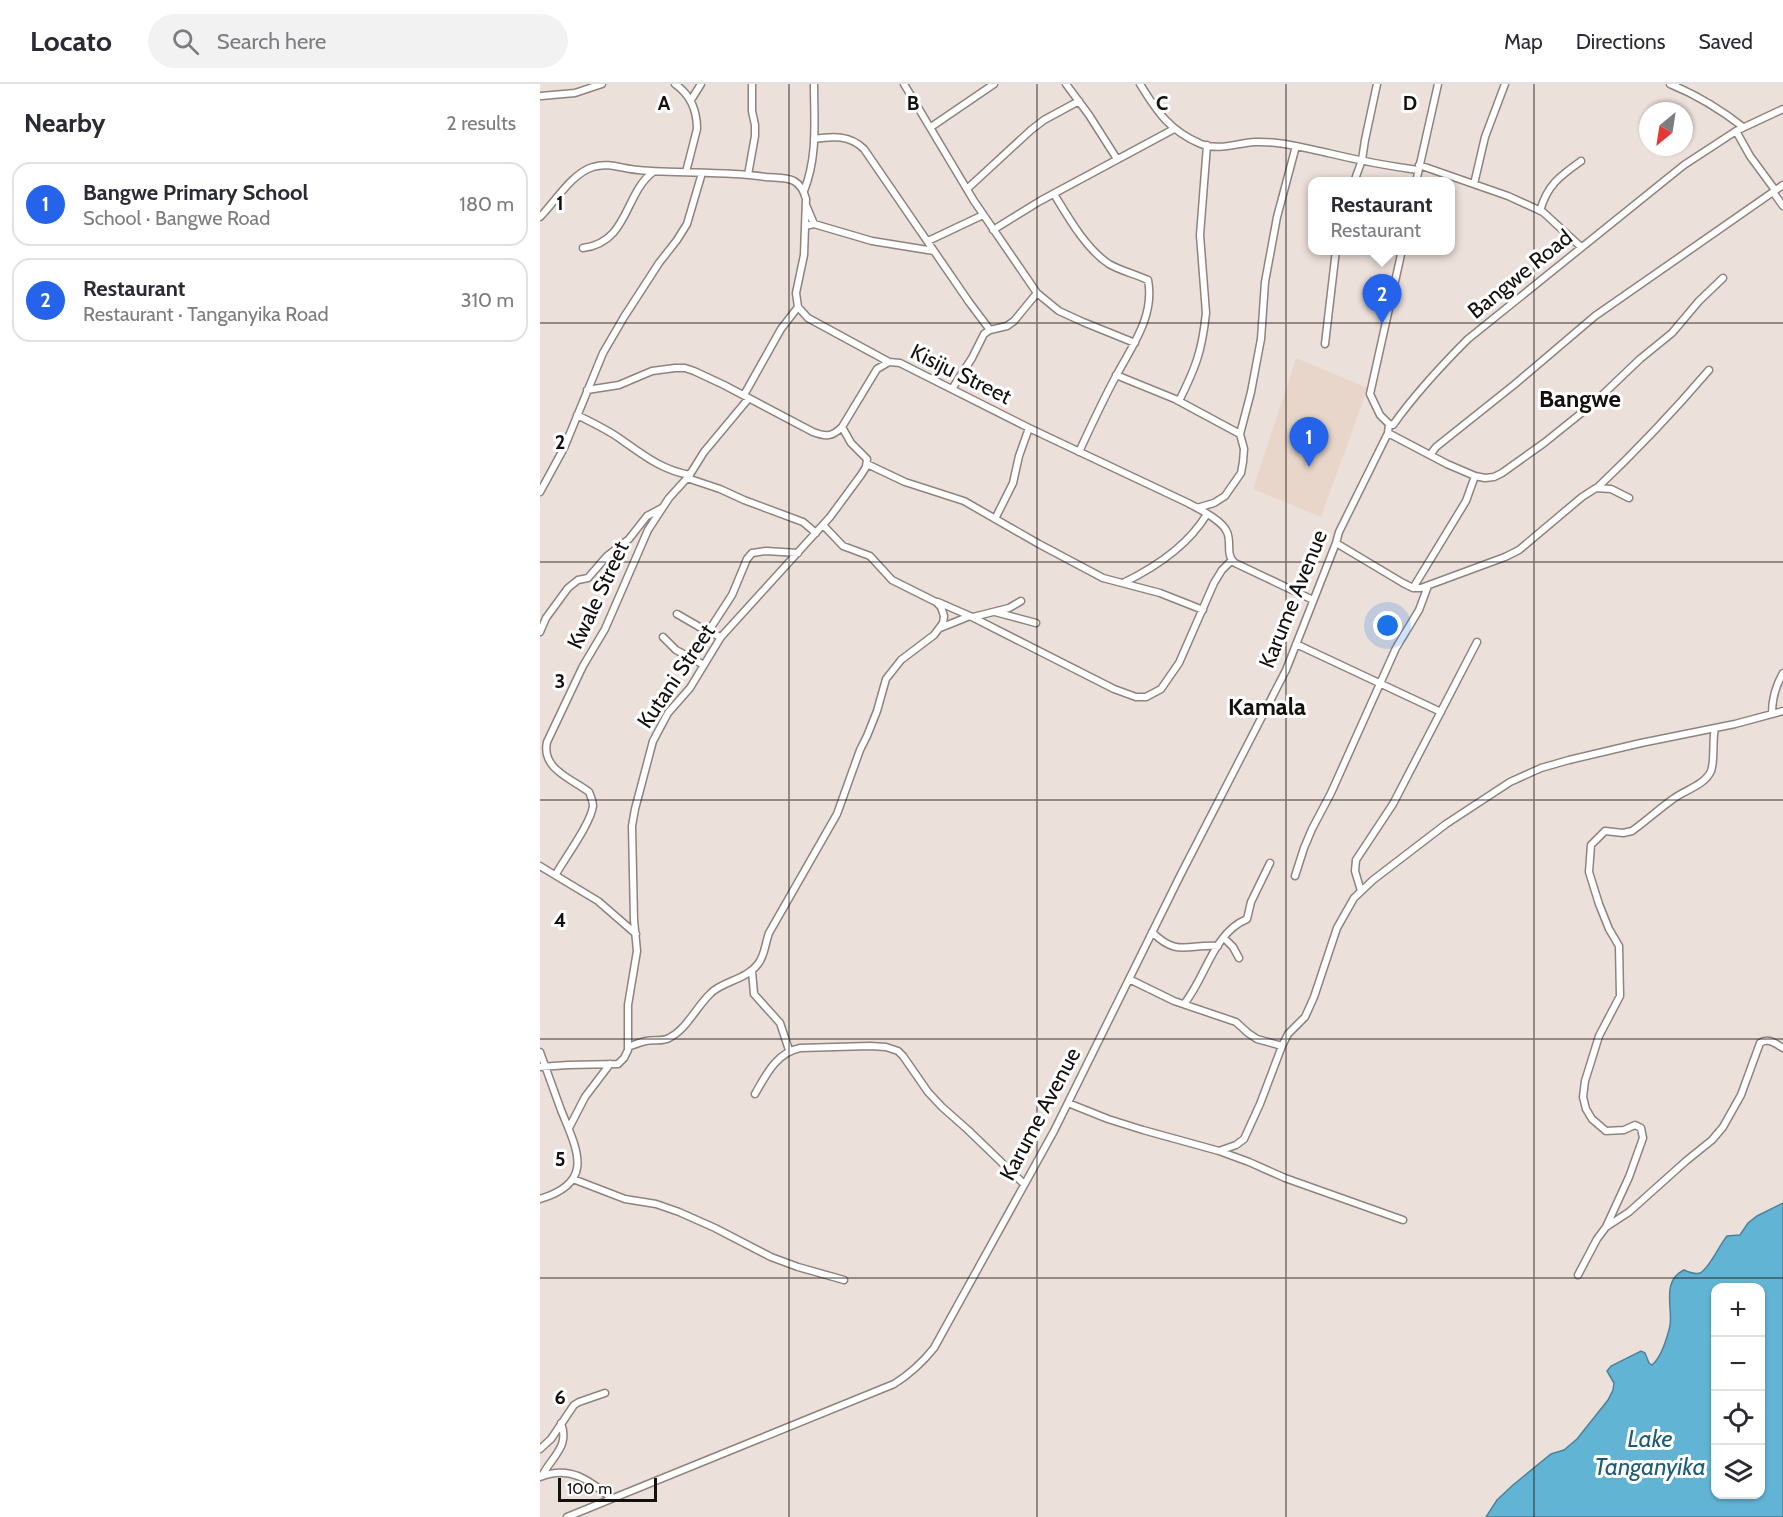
<!DOCTYPE html>
<meta charset="utf-8">
<style>
:root{--surface:#fff;--page:#f2f2f3;--text:#2b2b33;--muted:#7c7c81;--line:#e1e1e2;--accent:#2563eb}
body{margin:0;font-family:Cabin,sans-serif;background:var(--page);color:var(--text)}
.controls{position:absolute;right:18px;bottom:18px;display:grid;overflow:hidden;border-radius:12px;box-shadow:0 2px 4px #0004}
.controls button{width:54px;height:54px;display:grid;place-items:center;padding:0;border:0;border-bottom:2px solid var(--line);background:var(--surface);color:var(--text);font:30px sans-serif}
.compass{position:absolute;left:1099px;top:18px;width:54px;height:54px;border-radius:50%;background:var(--surface);box-shadow:0 2px 4px #0004;rotate:210deg}
.scale{position:absolute;left:18px;bottom:15px;width:99px;box-sizing:border-box;padding-left:6px;border:3px solid #14100e;border-top:0;font-size:16px;line-height:21px;white-space:nowrap;color:#14100e;-webkit-text-stroke:4px #fff;paint-order:stroke}
.you{position:absolute;left:848px;top:542px;width:21px;height:21px;margin:-15px;border:4px solid #fff;border-radius:50%;background:#1a73e8;box-shadow:0 0 0 9px #1a73e833}
.badge{display:grid;place-items:center;width:39px;height:39px;border-radius:50%;background:var(--accent);color:#fff;font-size:20px;font-weight:700}
.pin{position:absolute;translate:-50% -50px;filter:drop-shadow(0 2px 3px #0008)}
.pin::after{content:'';position:absolute;top:32px;width:21px;height:18px;background:inherit;clip-path:polygon(0 0,100% 0,50% 100%)}
.popup{position:absolute;left:768px;top:93px;width:147px;height:78px;box-sizing:border-box;display:grid;place-content:center;border-radius:12px;background:var(--surface);filter:drop-shadow(0 2px 4px #0005);font-size:20px;white-space:nowrap;color:var(--muted)}
.popup b{font-size:22px;color:var(--text)}
.popup::after{content:'';position:absolute;left:50%;top:100%;margin-left:-12px;border:12px solid transparent;border-top-color:var(--surface)}
.list{margin:0;padding:0;list-style:none}
h2{display:flex;justify-content:space-between;align-items:center;height:78px;margin:0;padding:0 24px;font-size:26px}
h2 small{font-size:20px;font-weight:400;color:var(--muted)}
.list li{display:grid;grid-template-columns:39px 1fr auto;gap:18px;align-items:center;box-sizing:border-box;height:84px;margin:0 12px 12px;padding:0 12px;border:2px solid var(--line);border-radius:18px}
.list b{display:block;font-size:22px;white-space:nowrap}
.list p{margin:0;font-size:20px;white-space:nowrap;color:var(--muted)}
.list em{font-size:20px;font-style:normal;color:var(--muted)}
.icon{flex:none;width:33px;height:33px;fill:none;stroke:currentColor;stroke-width:2;stroke-linecap:round;stroke-linejoin:round}
.map{position:relative;flex:none;width:1243px;height:1433px;overflow:hidden}
header{display:flex;align-items:center;gap:36px;box-sizing:border-box;height:84px;padding:0 30px;background:var(--surface);border-bottom:2px solid var(--line)}
header strong{font-size:28px}
nav{display:flex;gap:33px;margin-inline-start:auto;font-size:21px}
.search{width:420px;height:54px;background:var(--page);display:flex;align-items:center;gap:15px;box-sizing:border-box;padding:0 21px;border-radius:33px;color:var(--muted);font-size:22px}
main{display:flex}
aside{flex:1;background:var(--surface)}
.map>svg:first-child{display:block}
.built{fill:#e8d6ca}
.water{fill:#62b4d5;stroke:#4b8399;stroke-width:1.5;fill-rule:evenodd}
.lines{fill:none;stroke-linecap:round;stroke-linejoin:round}
.minor-casing{stroke:#8e837d;stroke-width:9}
.minor{stroke:#fff;stroke-width:6}
.grid{fill:none;stroke:#14100e;stroke-width:1.5;stroke-opacity:0.55}
.labels{text-anchor:middle;dominant-baseline:central;stroke-width:6;stroke-linejoin:round;paint-order:stroke}
.street-label{font-size:22px;fill:#14100e;stroke:#fff}
.neighbourhood-label{font-size:24px;font-weight:bold;fill:#14100e;stroke:#fff}
.water-label{font-size:24px;font-style:italic;fill:#1c5d74;stroke:#fff}
.grid-label{font-size:20px;text-anchor:middle;font-weight:bold;fill:#14100e;stroke:#fff;stroke-width:6;stroke-linejoin:round;paint-order:stroke}
</style>
<header>
<strong>Locato</strong>
<div class="search"><svg class="icon" aria-label="search" viewBox="0 0 24 24"><circle cx="10" cy="10" r="6"/><path d="M15 15l6 6"/></svg>Search here</div>
<nav><a>Map</a><a>Directions</a><a>Saved</a></nav>
</header>
<main>
<aside>
<h2>Nearby<small>2 results</small></h2>
<ul class="list">
<li><span class="badge">1</span><div><b>Bangwe Primary School</b><p>School · Bangwe Road</p></div><em>180 m</em></li>
<li><span class="badge">2</span><div><b>Restaurant</b><p>Restaurant · Tanganyika Road</p></div><em>310 m</em></li>
</ul>
</aside>
<div class="map">
<svg width="1243" height="1433" viewBox="0 0 1243 1433">
<rect width="100%" height="100%" fill="#ece0da"/>
<path class="built" d="M 756,274 L 828,304 L 781,433 L 713,405 Z"/>
<path class="water" d="M 1243,1119 L 1243,1433 L 946,1433 L 957,1416 L 973,1401 L 1011,1370 L 1024,1366 L 1037,1355 L 1068,1316 L 1073,1306 L 1074,1299 L 1067,1287 L 1071,1282 L 1101,1267 L 1105,1269 L 1109,1279 L 1112,1281 C 1121,1274 1127,1254 1130,1242 C 1133,1223 1121,1197 1144,1186 C 1149,1188 1155,1191 1160,1189 C 1169,1185 1180,1160 1187,1152 L 1200,1151 L 1208,1139 L 1217,1132 ZM 1176,1204 L 1220,1204 L 1220,1410 L 1176,1410 Z"/>
<g class="lines">
<g class="minor-casing">
<path id="minor" d="M 135,0 C 151,11 157,27 157,45 L 146,88
M 364,0 L 434,117 L 497,209 L 519,227 L 543,238 L 595,259
M 526,0 L 549,31 L 577,75
M 600,0 C 617,28 630,47 661,60 C 679,67 697,59 715,58 C 740,57 764,64 788,69 C 817,76 848,82 878,86
M 1130,0 C 1157,11 1180,25 1203,43
M 1,12 L 35,9 L 62,0
M 151,16 L 161,0
M 391,43 L 454,0
M 1196,47 L 1210,72 L 1235,106
M 274,55 C 293,52 310,51 324,65 L 429,218 L 450,246
M 879,81 L 968,112 L 1003,128 L 1041,163
M 208,91 L 215,52 L 215,41 L 212,27 L 212,0
M 814,98 L 822,76 L 825,56 L 837,0
M 876,98 L 898,0
M 934,100 L 945,53 L 965,0
M 427,105 L 491,46 L 504,36 L 539,17
M 264,107 C 278,72 274,36 274,0
M 1233,108 L 1243,122
M 514,110 C 528,133 546,165 569,180 C 581,187 595,190 608,196 C 615,232 592,262 576,292 C 563,316 551,342 539,368
M 266,121 L 274,140
M 1000,127 C 1007,101 1020,92 1041,77
M 0,133 C 15,118 32,89 53,83 C 68,78 83,85 98,86 C 141,90 184,87 226,93 C 235,94 246,93 254,97 C 261,101 264,107 266,115 L 264,171 L 256,209 L 258,223 L 268,234 L 349,278
M 265,142 L 274,140 L 332,157 L 394,167
M 453,146 L 500,117 L 634,45
M 388,157 L 443,131
M 43,164 C 89,158 84,110 113,88
M 785,260 L 796,166
M 576,291 L 635,315 L 700,350
M 412,305 L 432,274 L 444,250 L 450,246 L 467,242 L 474,237 L 497,209
M 47,306 L 79,301 L 112,287 L 135,284 L 145,284 L 154,287 L 184,301 L 273,348 C 286,353 292,353 302,343 L 337,285 L 349,278 L 360,279 L 489,344 L 648,419 C 659,425 682,436 687,448 C 692,459 685,471 695,479 L 773,516
M 204,311 L 241,245 L 258,223
M 639,317 C 656,283 662,267 666,229 L 660,151 L 667,61
M 37,331 C 51,338 66,345 79,354 C 102,370 121,386 150,391
M 849,340 L 840,331 L 830,310 L 862,166
M 848,349 L 907,380 L 935,392 L 945,394 L 954,393 L 962,389 L 1004,359 L 1055,318 L 1100,275 L 1132,249 L 1159,217 L 1183,194
M 890,371 L 896,363 L 975,300 L 1055,232 L 1243,101
M 327,380 L 365,398 L 424,417 L 499,460 L 563,494 L 620,509 L 663,526
M 147,394 L 180,405 L 204,416 L 263,438 L 276,449
M 1057,404 C 1097,366 1133,328 1169,286
M 0,408 L 24,364 L 63,269 L 84,233 L 119,179 L 137,156 L 147,140 L 162,89
M 657,424 L 674,419 L 685,412 L 701,389 L 703,378 L 704,365 L 700,350 L 711,308 L 721,255 L 725,198 L 737,133 L 756,62
M 455,435 L 473,399 L 479,372 L 489,344
M 796,459 L 863,499 L 873,504 L 881,504 L 965,473 L 979,466 L 1042,413 L 1056,404 L 1071,405 L 1089,414
M 583,499 C 616,483 648,462 667,430
M 873,504 L 926,417 L 935,392
M 398,518 L 430,532 L 574,605 L 596,613 L 606,613 L 621,605 L 639,579 L 674,499 L 682,486 L 692,476
M 455,528 L 496,539
M 137,530 L 168,548 L 181,553
M 433,533 L 469,524 L 481,517
M 400,544 L 430,532
M 0,548 L 6,534 L 28,504 L 38,496 L 48,494 L 67,472 L 89,455 L 107,432 L 122,424
M 168,548 L 192,511 L 207,475 L 212,469 L 226,467 L 258,469
M 123,553 L 136,566 L 164,581
M 756,560 L 901,628
M 1232,629 C 1232,614 1235,603 1243,589
M 0,782 L 58,817 L 96,850
M 16,790 C 25,774 51,739 53,722 C 53,717 51,713 49,708 C 32,695 1,685 7,658 L 43,582 L 65,545 L 108,446 L 129,414 L 149,392 L 164,368 L 209,314
M 755,792 L 764,764 L 772,745 L 791,709 L 856,564 L 879,526 L 888,502
M 821,807 L 815,787 L 816,776 L 853,720 L 937,558
M 612,848 C 637,873 647,860 678,862
M 684,854 L 693,863 L 699,874
M 212,887 L 214,910 L 240,939 L 249,966
M 589,895 L 634,917 L 696,938 L 708,949 L 717,955 L 742,962
M 644,920 C 666,893 673,849 707,835 L 711,818 L 730,779
M 88,963 C 94,961 100,958 106,957 C 114,955 122,958 129,954 C 147,945 156,923 171,909 C 183,897 206,896 218,880 C 225,871 225,860 229,849 L 297,730 L 320,666 L 327,652 L 337,627 L 346,595 L 361,576 L 394,551 L 403,539 L 404,532 L 401,523 L 396,518 L 352,496 L 330,472 L 303,462 L 283,441
M 0,968 C 7,987 14,1007 21,1026 C 37,1066 56,1098 0,1115
M 0,983 L 28,981 L 78,980 L 84,974 L 88,966 L 88,921 L 97,867 L 94,836 L 92,742 L 95,725 L 113,657 L 128,629 L 150,604 L 181,553 L 290,433 L 321,391 L 326,383 L 327,375 L 311,359 L 302,343
M 215,1010 C 226,991 236,969 260,964 L 330,962 L 346,963 L 358,967 L 363,972 L 388,1008 L 402,1023 L 428,1046 L 484,1100
M 528,1019 L 568,1035 L 603,1046 L 679,1067 L 709,1078 L 745,1094 L 863,1136
M 29,1044 L 45,1013 L 70,980
M 679,1067 L 696,1061 L 704,1055 L 720,1020 L 742,962 L 748,950 L 765,933 L 774,913 L 797,844 L 814,814 L 833,796 L 906,740 L 970,698 L 1001,684 L 1029,676 L 1101,659 L 1195,640 L 1243,627
M 33,1095 L 85,1115 L 116,1120 L 139,1128 L 175,1144 L 231,1173 L 258,1183 L 304,1196
M 1066,1143 L 1089,1093 L 1103,1054 L 1101,1044 L 1095,1041 L 1084,1046 L 1066,1047 L 1052,1035 L 1046,1025 L 1043,1013 L 1045,997 L 1059,952 L 1080,912 L 1079,862 L 1069,845 L 1059,820 L 1049,788 L 1051,761 L 1065,747 L 1083,749 L 1092,747 C 1106,737 1119,725 1133,715 C 1145,706 1165,701 1171,687 C 1175,677 1172,657 1175,644
M 1038,1191 L 1057,1155 L 1066,1143 L 1089,1128 L 1146,1077 L 1172,1056 L 1183,1043 L 1201,1011 L 1220,959 C 1228,953 1236,960 1243,964
M 0,1365 L 11,1355 L 34,1321 L 39,1318 L 65,1309
M 2,1392 C 12,1372 30,1363 21,1339
M 0,1393 C 30,1381 49,1396 71,1414
M 27,1433 L 354,1300 C 370,1290 382,1279 394,1264 L 514,1047 L 641,790 L 746,586 L 796,459 L 799,448 L 848,349 L 849,340 L 853,341 C 875,310 901,282 928,255 L 1144,81 L 1196,47 L 1243,25"/>
</g>
<use href="#minor" class="minor"/>
</g>
<path class="grid" d="M 249,0 L 249,1433M 497,0 L 497,1433M 746,0 L 746,1433M 994,0 L 994,1433M 0,239 L 1243,239M 0,478 L 1243,478M 0,716 L 1243,716M 0,955 L 1243,955M 0,1194 L 1243,1194"/>
<g class="labels">
<g class="street-label">
<text transform="translate(980 190) rotate(-39)">Bangwe Road</text>
<text transform="translate(421 290) rotate(26)">Kisiju Street</text>
<text transform="translate(58 511) rotate(-65)">Kwale Street</text>
<text transform="translate(753 515) rotate(-68)">Karume Avenue</text>
<text transform="translate(136 592) rotate(-56)">Kutani Street</text>
<text transform="translate(500 1030) rotate(-62)">Karume Avenue</text>
</g>
<g class="neighbourhood-label">
<text x="1040" y="314">Bangwe</text>
<text x="727" y="622">Kamala</text>
</g>
<g class="water-label">
<text x="1110" y="1354">Lake<tspan x="1110" dy="28">Tanganyika</tspan></text>
</g>
</g>
<g class="grid-label">
<text x="124" y="26">A</text>
<text x="373" y="26">B</text>
<text x="622" y="26">C</text>
<text x="870" y="26">D</text>
<text x="20" y="126">1</text>
<text x="20" y="365">2</text>
<text x="20" y="604">3</text>
<text x="20" y="843">4</text>
<text x="20" y="1082">5</text>
<text x="20" y="1320">6</text>
</g>
</svg>
<div class="controls">
<button>+</button>
<button>−</button>
<button><svg class="icon" aria-label="locate" viewBox="0 0 24 24"><circle cx="12" cy="12" r="6"/><path d="M12 2v4M12 18v4M2 12h4M18 12h4"/></svg></button>
<button><svg class="icon" aria-label="layers" viewBox="0 0 24 24"><path d="M12 4l9 5-9 5-9-5zM3 14l9 5 9-5"/></svg></button>
</div>
<svg class="compass" viewBox="-18 -18 36 36"><path d="M0-13l5 13h-10z" fill="#e53935"/><path d="M0 13l5-13h-10z" fill="#7c7c81"/></svg>
<div class="scale">100 m</div>
<div class="you"></div>
<div class="pin badge" style="left:769px;top:383px">1</div>
<div class="pin badge" style="left:842px;top:240px">2</div>
<div class="popup"><b>Restaurant</b>Restaurant</div>
</div>
</main>
